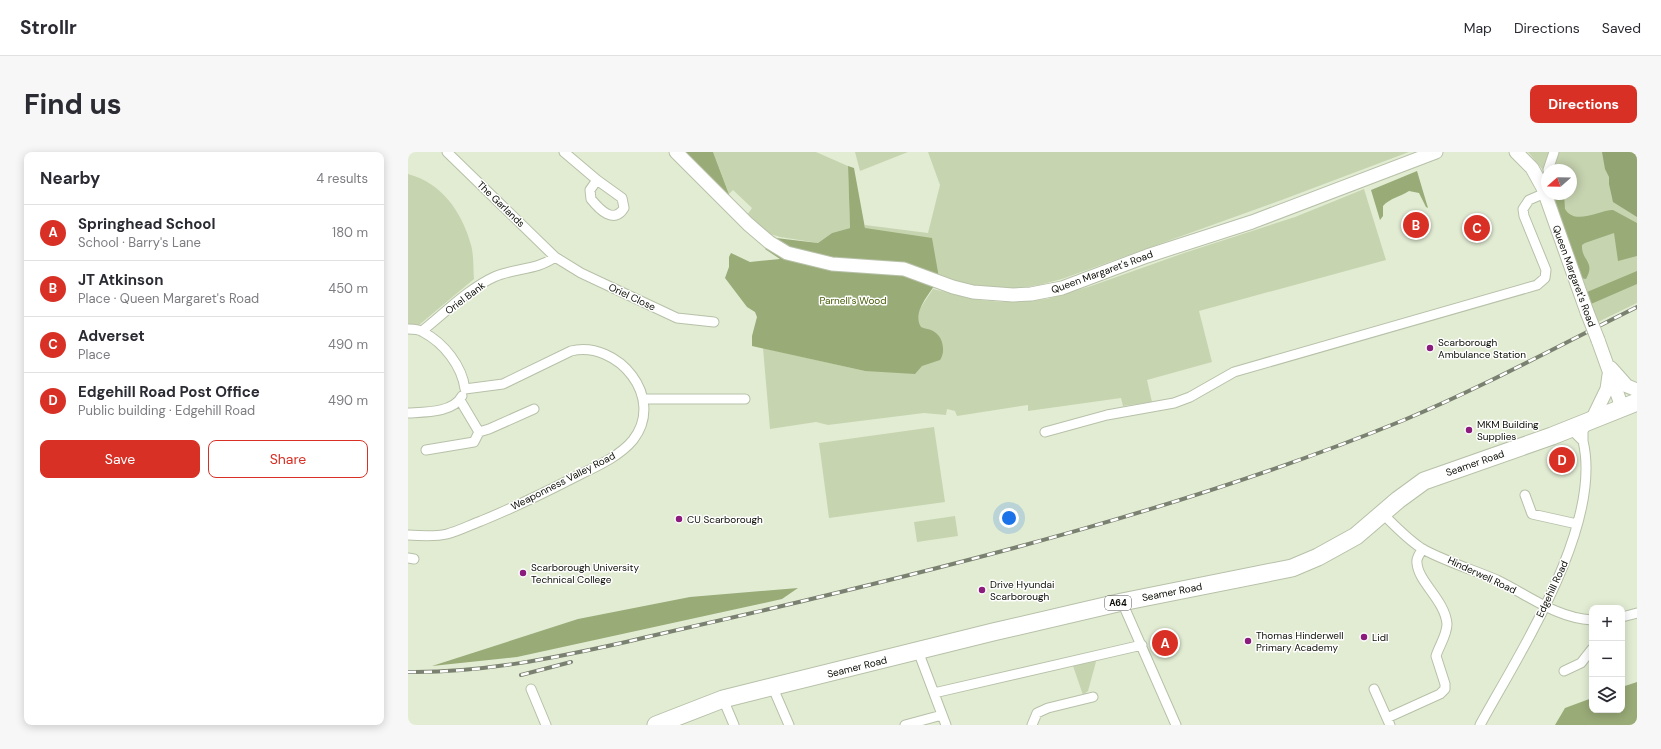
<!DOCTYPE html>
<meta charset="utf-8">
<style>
:root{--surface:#fff;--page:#f7f7f7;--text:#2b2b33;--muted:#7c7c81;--line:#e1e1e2;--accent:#d93025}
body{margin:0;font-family:"DM Sans",sans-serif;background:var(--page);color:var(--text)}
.controls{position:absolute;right:12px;bottom:12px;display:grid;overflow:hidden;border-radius:8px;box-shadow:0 2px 10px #0003}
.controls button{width:36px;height:36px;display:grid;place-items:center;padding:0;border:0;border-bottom:1px solid var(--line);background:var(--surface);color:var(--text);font:20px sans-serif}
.compass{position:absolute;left:1133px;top:12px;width:36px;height:36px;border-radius:50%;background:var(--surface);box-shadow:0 2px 10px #0003;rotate:250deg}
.you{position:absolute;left:601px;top:366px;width:14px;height:14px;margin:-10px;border:3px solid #fff;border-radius:50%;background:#1a73e8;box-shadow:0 0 0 6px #1a73e833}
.badge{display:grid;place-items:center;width:26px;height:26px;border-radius:50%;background:var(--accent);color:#fff;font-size:13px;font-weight:700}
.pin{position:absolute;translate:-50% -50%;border:2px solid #fff;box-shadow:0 1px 4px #0006}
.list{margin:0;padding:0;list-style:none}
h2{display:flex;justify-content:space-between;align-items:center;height:52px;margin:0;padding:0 16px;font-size:17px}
h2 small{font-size:13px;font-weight:400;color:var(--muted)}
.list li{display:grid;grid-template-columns:26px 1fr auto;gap:12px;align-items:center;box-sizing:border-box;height:56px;padding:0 16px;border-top:1px solid var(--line)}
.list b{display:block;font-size:15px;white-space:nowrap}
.list p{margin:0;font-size:13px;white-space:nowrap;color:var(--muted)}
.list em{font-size:13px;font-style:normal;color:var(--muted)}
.actions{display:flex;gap:8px;padding:12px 16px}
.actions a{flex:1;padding:9px 0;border:1px solid var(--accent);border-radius:8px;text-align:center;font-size:14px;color:var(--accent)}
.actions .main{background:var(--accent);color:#fff}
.icon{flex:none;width:22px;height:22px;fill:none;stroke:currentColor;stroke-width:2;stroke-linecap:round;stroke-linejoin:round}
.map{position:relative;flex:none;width:1229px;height:573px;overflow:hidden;border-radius:8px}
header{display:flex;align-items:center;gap:24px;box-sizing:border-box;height:56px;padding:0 20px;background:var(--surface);border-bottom:1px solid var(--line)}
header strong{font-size:19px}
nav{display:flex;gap:22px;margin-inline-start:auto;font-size:14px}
.intro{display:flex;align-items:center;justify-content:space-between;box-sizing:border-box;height:96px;padding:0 24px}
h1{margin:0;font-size:28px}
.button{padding:10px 18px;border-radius:8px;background:var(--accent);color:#fff;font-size:14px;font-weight:700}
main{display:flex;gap:24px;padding:0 24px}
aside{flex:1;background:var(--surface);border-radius:8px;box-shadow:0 2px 10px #0003}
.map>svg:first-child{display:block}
.green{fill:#c7d4b0}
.forest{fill:#99ab77}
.water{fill:#92a471}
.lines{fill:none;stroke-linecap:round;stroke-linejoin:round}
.street-casing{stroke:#b7c1a8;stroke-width:11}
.secondary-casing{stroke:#b7c1a8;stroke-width:15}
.highway-casing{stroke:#b7c1a8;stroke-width:19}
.street{stroke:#fff;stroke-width:9}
.secondary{stroke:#fff;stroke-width:13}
.highway{stroke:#fff;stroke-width:17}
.rail-casing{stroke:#7a8170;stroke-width:4}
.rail{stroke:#fff;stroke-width:2.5;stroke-dasharray:8;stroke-linecap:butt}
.secondary-bridge-casing{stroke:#b7c1a8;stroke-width:15;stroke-linecap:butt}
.secondary-bridge{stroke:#fff;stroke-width:13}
.poi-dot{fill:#8c1b7e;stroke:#fff;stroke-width:1.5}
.labels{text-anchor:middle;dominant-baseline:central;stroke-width:3;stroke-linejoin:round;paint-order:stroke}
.shield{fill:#fff;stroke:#545650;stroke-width:1}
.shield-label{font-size:9px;font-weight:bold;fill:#0a0d05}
.street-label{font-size:10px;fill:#0a0d05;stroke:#fff}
.park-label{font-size:10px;fill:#455a06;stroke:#fff}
.poi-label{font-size:10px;fill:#0a0d05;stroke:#fff;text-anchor:start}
</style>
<header>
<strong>Strollr</strong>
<nav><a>Map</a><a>Directions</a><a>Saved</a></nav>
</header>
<div class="intro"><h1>Find us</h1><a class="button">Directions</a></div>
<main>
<aside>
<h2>Nearby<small>4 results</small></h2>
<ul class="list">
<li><span class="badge">A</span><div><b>Springhead School</b><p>School · Barry's Lane</p></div><em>180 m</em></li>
<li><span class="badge">B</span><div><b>JT Atkinson</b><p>Place · Queen Margaret's Road</p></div><em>450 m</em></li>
<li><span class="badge">C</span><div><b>Adverset</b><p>Place</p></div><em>490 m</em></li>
<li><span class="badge">D</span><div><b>Edgehill Road Post Office</b><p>Public building · Edgehill Road</p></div><em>490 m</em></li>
</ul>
<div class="actions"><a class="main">Save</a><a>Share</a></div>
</aside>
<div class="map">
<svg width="1229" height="573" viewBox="0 0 1229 573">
<rect width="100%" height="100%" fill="#e2ecd3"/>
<path class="green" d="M 305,0 L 408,0 L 440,14 L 442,76 L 424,81 L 410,91 L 372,85 L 362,82 L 339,63 L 344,56 L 325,38 L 321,42 Z
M 447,0 L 500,0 L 452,19 Z
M 520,0 L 1001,0 L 871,49 L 654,127 L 631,133 L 603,137 L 564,135 L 531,126 L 457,76 L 457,73 L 520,81 L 532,33 Z
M 1120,0 L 1143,0 L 1136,18 L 1135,18 Z
M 1150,0 L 1229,0 L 1229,151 L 1190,170 L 1144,42 L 1163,42 L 1163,18 L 1145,18 Z
M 0,22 C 34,31 54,60 63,93 C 66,103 65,116 66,127 L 11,173 L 0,172 Z
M 956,37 L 978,108 L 791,159 L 804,210 L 739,228 L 744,250 L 715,254 L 713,246 L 620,259 L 620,253 L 549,264 L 547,259 L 539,257 L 538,263 L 516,261 L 420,273 L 408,270 L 362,277 L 355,196 L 457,219 L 507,168 L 513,155 L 525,137 L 571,148 L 595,150 L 639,147 L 683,134 L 776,101 L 887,65 Z
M 526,275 L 537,350 L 421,366 L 411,291 Z
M 547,364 L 550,384 L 509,390 L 506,370 Z
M 689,506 L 680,539 L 675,543 L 665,514 Z"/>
<path class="forest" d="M 274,0 L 305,0 L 322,45 Z
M 440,14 L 446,16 L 457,76 L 524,86 L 531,126 C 524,140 503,159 513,175 C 517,177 522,177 525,179 C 535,184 538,199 532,208 L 514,214 L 507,222 L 457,219 L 344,194 L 344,184 L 349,165 L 347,160 L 339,155 L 317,126 L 321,115 L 321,105 L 323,101 L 342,110 L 372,107 L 357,97 L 368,86 L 410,91 L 424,81 L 442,76 Z
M 1009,19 L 1020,56 L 1018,55 L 1011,41 L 1001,39 C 992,45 982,46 975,54 L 975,64 L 972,68 L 963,38 Z
M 1145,42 L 1156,42 L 1157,57 C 1167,74 1191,58 1205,58 L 1229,71 L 1229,104 L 1210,109 L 1206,81 L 1177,91 L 1174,93 C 1173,109 1188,109 1178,127 L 1173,126 Z
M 1229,119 L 1229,132 L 1183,152 L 1179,140 Z
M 390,436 L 374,447 L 109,505 L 24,514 L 170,467 L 282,445 Z
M 1229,530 L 1229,573 L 1147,573 L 1157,556 L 1184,546 L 1184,558 L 1214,558 L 1214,535 Z"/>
<path class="water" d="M 1194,0 L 1229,0 L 1229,65 L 1205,50 L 1201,32 L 1201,25 L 1197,17 Z"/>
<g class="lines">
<g class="street-casing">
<path id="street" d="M 39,0 L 147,105 L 173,121 L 269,166 L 306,170
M 156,0 L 189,28 L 214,46 L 216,56 C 206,73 191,57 183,47 L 182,38 L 189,28
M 1140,18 L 1146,0
M 0,177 C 5,177 11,177 15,180 C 36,191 54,214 57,237
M 14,179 C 37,161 60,137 86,125 C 106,116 130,118 147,105
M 235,247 L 337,247
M 0,261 C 17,260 45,261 54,244
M 1159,279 L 1167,281 L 1175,289 L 1175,279 L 1180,270
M 71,280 L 81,277 L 126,257
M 637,280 L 699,263 L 766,251 L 782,245 L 826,220 L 1129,133 L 1137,126 L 1138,118 L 1116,64 L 1115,57 L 1121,48 L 1137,41
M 18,298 L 66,290 L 71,280 L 52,248
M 1117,343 L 1124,362 L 1169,372
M 974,361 C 986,373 998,386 1013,396 C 1033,408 1066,418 1089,428 C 1120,443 1148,466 1184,468
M 0,383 C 13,384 27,385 39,382 C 51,379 62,373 73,369 C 105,356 136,341 167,325 C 187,315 211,305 225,288 C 258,246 210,188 163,199 L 95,232 L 57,237
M 0,406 L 6,407
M 714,450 L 768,573
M 1214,465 L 1229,461
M 510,499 L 538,573
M 1156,519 L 1173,511 L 1184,497
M 365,536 L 381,573
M 123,537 L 138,573
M 966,537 L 982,573
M 526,541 L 734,493
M 315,547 L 326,573
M 979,566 L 1032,542 L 1037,537 L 1037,532 L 1028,504 C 1031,494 1039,483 1039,472 C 1037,448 1010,430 1009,411 C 1008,406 1012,401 1015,397
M 497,573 L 534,563
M 624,573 L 629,561 L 640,556 L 685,545
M 1072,573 C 1112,500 1195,373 1175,289"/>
</g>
<g class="secondary-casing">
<path id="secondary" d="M 268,0 L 340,72 L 361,90 L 379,101 L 424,112 L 496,117 L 545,135 L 565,140 L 605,143 L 623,142 L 654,136 L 739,104 L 844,70 L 1028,0
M 1108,0 L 1124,16 L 1135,36 L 1179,160
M 1190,188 L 1214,255
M 1203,216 L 1219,234 L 1229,238
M 1184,268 L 1199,237 L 1201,223"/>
</g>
<g class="highway-casing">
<path id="highway" d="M 248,573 L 315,547 L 585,480 L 714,450 L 884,416 L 910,405 L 948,384 L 990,348 L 1016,329 L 1144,284 L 1229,250"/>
</g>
<use href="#street" class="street"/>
<use href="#secondary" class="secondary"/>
<use href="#highway" class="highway"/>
<g class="rail-casing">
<path id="rail" d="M 0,520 C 74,521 146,506 218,490 C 264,479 310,469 357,458 C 573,407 790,352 996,268 C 1075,235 1152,193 1229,155
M 113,523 L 163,510"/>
</g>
<use href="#rail" class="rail"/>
<g class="secondary-bridge-casing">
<path id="secondary-bridge" d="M 1179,160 L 1190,188"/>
</g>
<use href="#secondary-bridge" class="secondary-bridge"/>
</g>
<g class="poi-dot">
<circle cx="1022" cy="196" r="4"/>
<circle cx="1061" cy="278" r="4"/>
<circle cx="271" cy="367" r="4"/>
<circle cx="115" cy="421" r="4"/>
<circle cx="574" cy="438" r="4"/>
<circle cx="956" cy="485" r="4"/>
<circle cx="840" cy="489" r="4"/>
</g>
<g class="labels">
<rect class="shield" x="697" y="444" width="26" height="14" rx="3"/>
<g class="shield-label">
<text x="710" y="451">A64</text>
</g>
<g class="street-label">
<text transform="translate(93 52) rotate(44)">The Garlands</text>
<text transform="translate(694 120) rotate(-20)">Queen Margaret's Road</text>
<text transform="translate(1166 124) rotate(70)">Queen Margaret's Road</text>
<text transform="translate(224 145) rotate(25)">Oriel Close</text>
<text transform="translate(57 146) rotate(-37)">Oriel Bank</text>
<text transform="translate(1067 311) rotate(-19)">Seamer Road</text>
<text transform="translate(155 329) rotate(-27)">Weaponness Valley Road</text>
<text transform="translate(1074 423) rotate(25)">Hinderwell Road</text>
<text transform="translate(1144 437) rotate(-65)">Edgehill Road</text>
<text transform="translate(764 440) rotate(-11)">Seamer Road</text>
<text transform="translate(449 515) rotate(-14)">Seamer Road</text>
</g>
<g class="park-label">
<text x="445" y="148">Parnell's Wood</text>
</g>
<g class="poi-label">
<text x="1030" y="190">Scarborough<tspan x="1030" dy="12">Ambulance Station</tspan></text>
<text x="1069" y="272">MKM Building<tspan x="1069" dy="12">Supplies</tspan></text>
<text x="279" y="367">CU Scarborough</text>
<text x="123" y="415">Scarborough University<tspan x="123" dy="12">Technical College</tspan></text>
<text x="582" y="432">Drive Hyundai<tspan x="582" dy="12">Scarborough</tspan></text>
<text x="848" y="483">Thomas Hinderwell<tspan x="848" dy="12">Primary Academy</tspan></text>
<text x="964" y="485">Lidl</text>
</g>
</g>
</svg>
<div class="controls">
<button>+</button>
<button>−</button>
<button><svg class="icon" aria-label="layers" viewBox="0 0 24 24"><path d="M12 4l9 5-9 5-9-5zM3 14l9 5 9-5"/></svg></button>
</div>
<svg class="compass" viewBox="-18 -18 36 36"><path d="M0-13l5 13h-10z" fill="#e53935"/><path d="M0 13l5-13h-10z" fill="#7c7c81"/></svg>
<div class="you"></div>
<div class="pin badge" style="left:757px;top:491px">A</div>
<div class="pin badge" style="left:1008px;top:73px">B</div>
<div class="pin badge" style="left:1069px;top:76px">C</div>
<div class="pin badge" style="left:1154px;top:308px">D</div>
</div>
</main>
